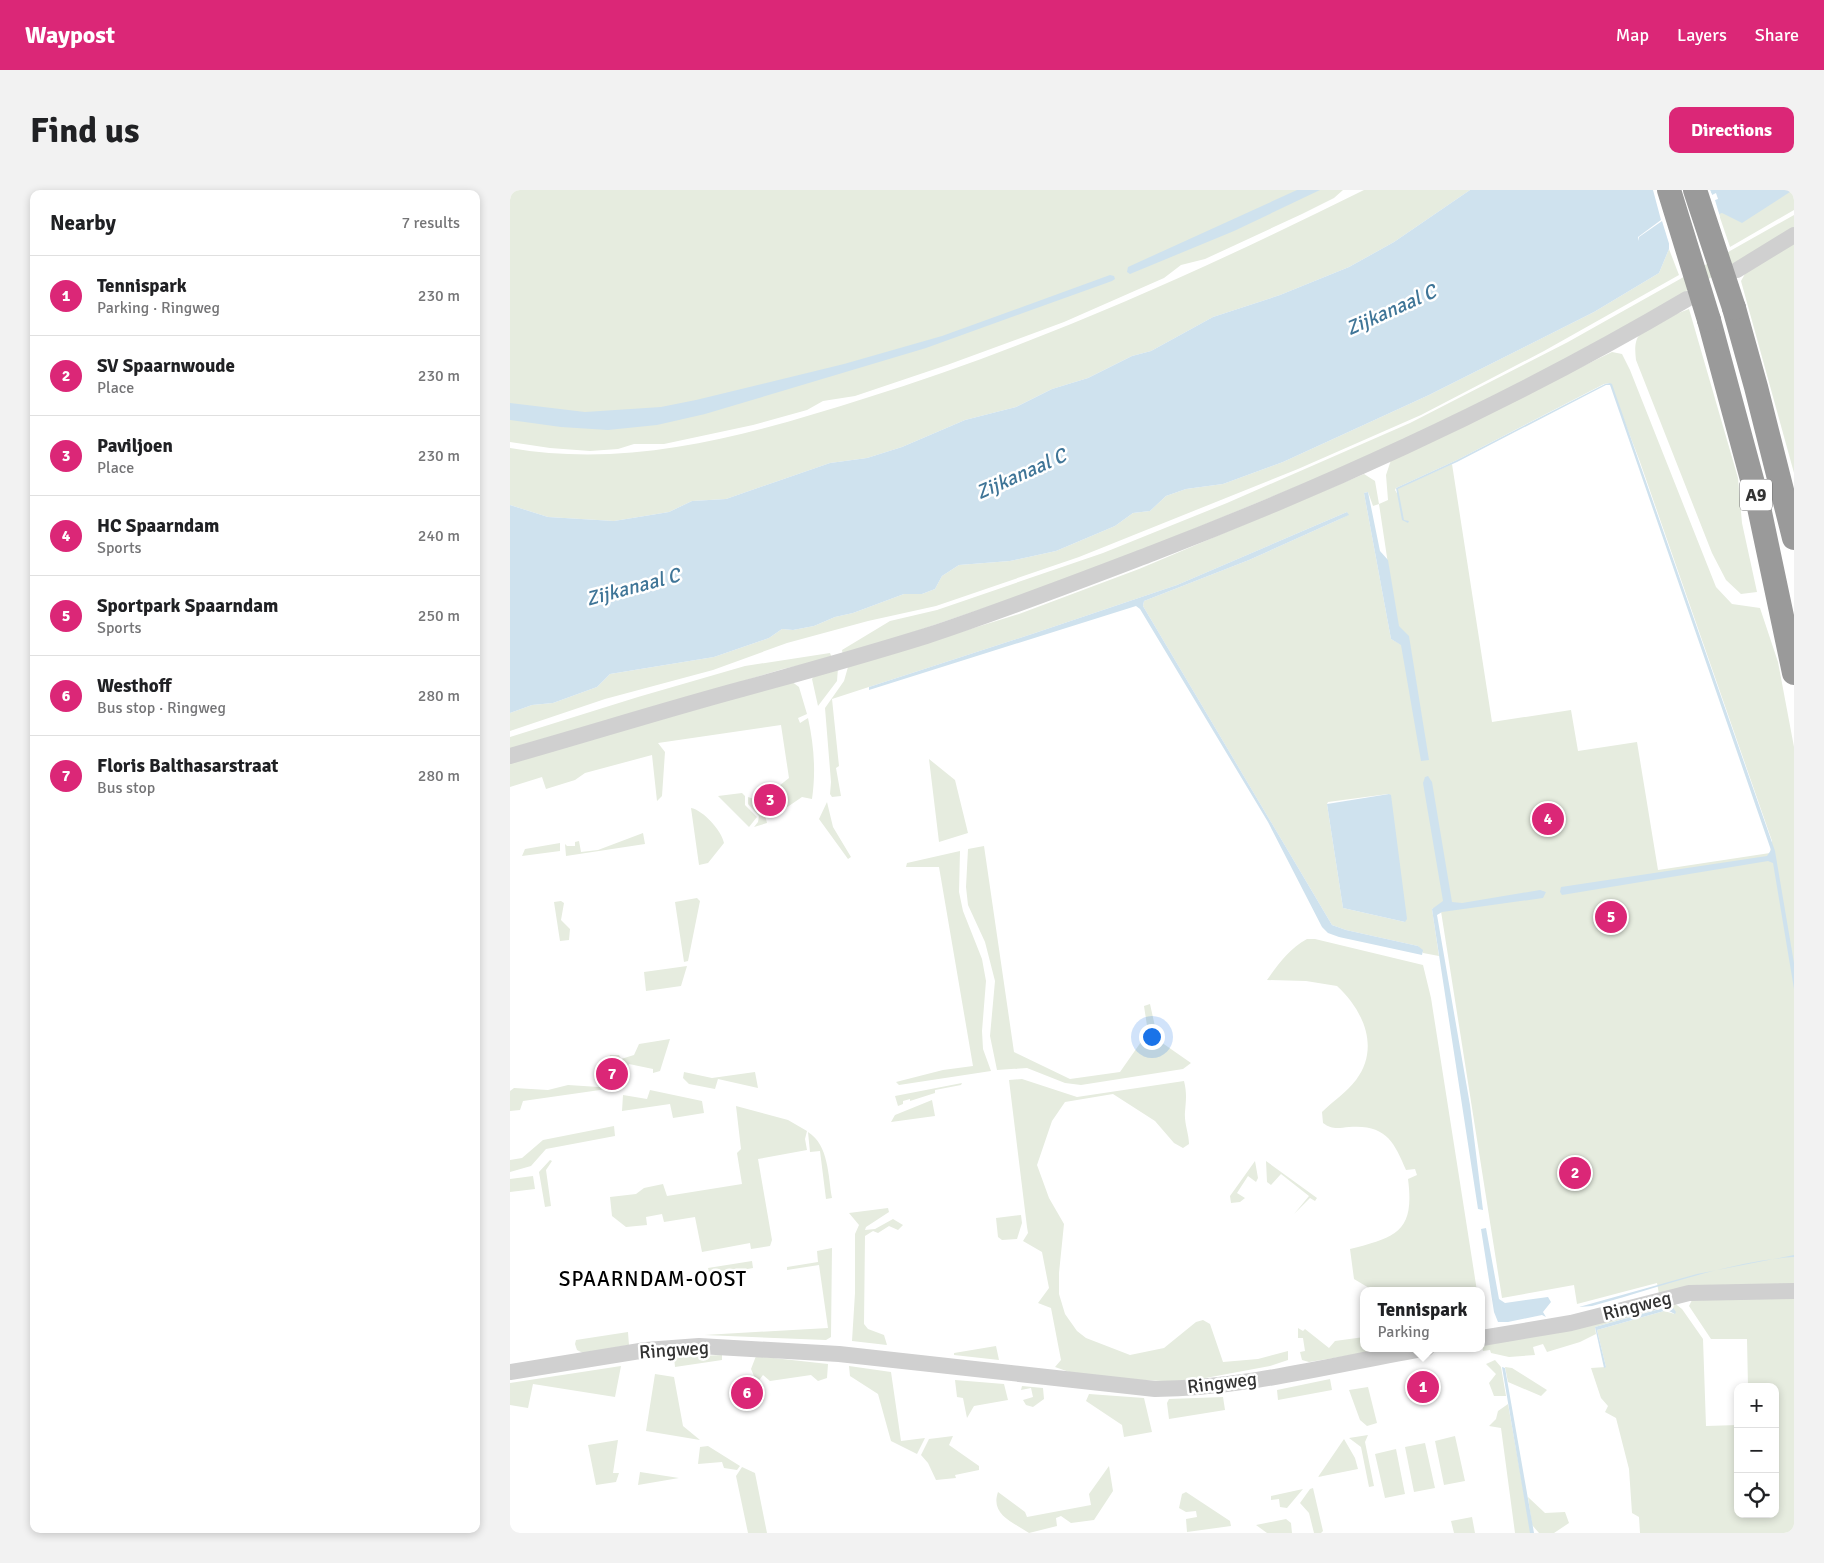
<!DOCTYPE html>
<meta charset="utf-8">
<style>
:root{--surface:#fff;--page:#f2f2f2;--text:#202124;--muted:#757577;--line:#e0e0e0;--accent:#db2777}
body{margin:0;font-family:Signika,sans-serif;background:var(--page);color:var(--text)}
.controls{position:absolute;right:15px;bottom:15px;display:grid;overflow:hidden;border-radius:10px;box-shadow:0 2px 8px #0003}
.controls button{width:45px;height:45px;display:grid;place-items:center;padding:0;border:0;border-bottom:1px solid var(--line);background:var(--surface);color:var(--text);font:25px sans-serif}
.you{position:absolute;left:641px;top:846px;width:18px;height:18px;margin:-12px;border:4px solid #fff;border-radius:50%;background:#1a73e8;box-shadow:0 0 0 8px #1a73e833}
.badge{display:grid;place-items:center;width:32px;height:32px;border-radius:50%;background:var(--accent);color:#fff;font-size:16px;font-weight:700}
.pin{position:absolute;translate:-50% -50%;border:2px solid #fff;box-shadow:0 1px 5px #0006}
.popup{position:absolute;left:850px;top:1097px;width:125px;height:65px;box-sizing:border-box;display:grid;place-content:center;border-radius:10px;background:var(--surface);filter:drop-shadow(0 1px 4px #0005);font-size:16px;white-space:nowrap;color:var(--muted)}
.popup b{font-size:19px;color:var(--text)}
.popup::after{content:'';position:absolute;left:50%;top:100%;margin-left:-10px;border:10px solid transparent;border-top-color:var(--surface)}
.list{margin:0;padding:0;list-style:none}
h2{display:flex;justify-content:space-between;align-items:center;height:65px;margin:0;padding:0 20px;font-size:21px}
h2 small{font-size:16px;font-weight:400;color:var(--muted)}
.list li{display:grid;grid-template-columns:32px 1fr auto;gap:15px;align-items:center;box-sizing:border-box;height:80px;padding:0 20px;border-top:1px solid var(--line)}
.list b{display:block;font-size:19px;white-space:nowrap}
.list p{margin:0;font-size:16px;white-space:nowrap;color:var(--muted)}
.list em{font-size:16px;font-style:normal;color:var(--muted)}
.icon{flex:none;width:28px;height:28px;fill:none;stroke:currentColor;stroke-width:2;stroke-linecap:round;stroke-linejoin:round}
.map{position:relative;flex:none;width:1284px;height:1343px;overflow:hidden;border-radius:10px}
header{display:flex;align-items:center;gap:30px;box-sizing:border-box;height:70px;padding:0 25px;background:var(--accent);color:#fff}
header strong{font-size:24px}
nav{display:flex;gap:28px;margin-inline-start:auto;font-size:18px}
.intro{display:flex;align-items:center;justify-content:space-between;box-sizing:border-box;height:120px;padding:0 30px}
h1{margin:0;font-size:35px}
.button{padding:12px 22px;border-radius:10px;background:var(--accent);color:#fff;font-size:18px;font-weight:700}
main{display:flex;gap:30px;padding:0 30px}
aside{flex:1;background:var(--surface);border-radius:10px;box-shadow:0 2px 8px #0003}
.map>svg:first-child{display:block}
.green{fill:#e6ecdf;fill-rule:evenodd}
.water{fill:#cfe2ee}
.pier{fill:#fff}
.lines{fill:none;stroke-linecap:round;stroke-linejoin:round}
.tertiary{stroke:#d0d0d0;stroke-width:16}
.motorway{stroke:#9a9a9a;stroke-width:24}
.motorway-bridge{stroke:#9a9a9a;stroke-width:24}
.labels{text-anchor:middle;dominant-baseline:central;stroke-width:5;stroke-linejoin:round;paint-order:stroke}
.shield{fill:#fff;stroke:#707070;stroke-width:1}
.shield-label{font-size:18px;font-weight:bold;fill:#333}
.street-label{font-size:19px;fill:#333;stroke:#fff}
.water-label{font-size:20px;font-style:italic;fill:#3f7597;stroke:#fff}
.quarter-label{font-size:21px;letter-spacing:1px;fill:#000;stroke:#fff}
</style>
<header>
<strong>Waypost</strong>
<nav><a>Map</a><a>Layers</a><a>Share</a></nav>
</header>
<div class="intro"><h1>Find us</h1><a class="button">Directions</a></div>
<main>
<aside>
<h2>Nearby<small>7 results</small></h2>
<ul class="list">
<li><span class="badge">1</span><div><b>Tennispark</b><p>Parking · Ringweg</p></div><em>230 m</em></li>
<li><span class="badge">2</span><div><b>SV Spaarnwoude</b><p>Place</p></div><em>230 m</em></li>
<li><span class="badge">3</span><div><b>Paviljoen</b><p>Place</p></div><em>230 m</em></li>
<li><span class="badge">4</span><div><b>HC Spaarndam</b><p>Sports</p></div><em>240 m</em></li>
<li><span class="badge">5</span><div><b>Sportpark Spaarndam</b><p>Sports</p></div><em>250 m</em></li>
<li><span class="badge">6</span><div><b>Westhoff</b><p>Bus stop · Ringweg</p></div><em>280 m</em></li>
<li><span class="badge">7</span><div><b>Floris Balthasarstraat</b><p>Bus stop</p></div><em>280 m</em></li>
</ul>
</aside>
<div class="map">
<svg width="1284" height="1343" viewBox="0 0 1284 1343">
<rect width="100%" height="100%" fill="#fff"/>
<path class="green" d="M 0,0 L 833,0 L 824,8 L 792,24 L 695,69 L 671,75 L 654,88 L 554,132 L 437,175 L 345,206 L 313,211 L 297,220 L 243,235 L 154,254 L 124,254 L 108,259 L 80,261 L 40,258 L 0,252 Z
M 854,0 L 960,0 L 884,52 L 839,77 L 770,105 L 703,127 L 641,161 L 622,166 L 578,188 L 542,199 L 506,217 L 455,230 L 392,257 L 357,268 L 320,273 L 216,309 L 182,311 L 159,322 L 104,331 L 38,327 L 0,315 L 0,258 C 123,279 239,245 356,208 C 529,154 693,80 854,0 Z
M 1200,0 L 1284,0 L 1284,20 L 1220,57 L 1204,10 L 1208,9 Z
M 1284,25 L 1284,38 L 1226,74 L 1176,101 L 1168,108 L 1086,154 L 890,254 L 577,383 L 333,466 L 332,460 L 380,431 L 427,420 L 593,363 L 717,313 L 900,233 L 1058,152 Z
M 1284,52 L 1284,283 L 1231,91 L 1236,82 Z
M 1159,59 L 1169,85 L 1034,161 L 911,225 L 788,279 L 569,367 L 426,416 L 358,431 L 277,453 L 203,480 L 95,509 L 0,541 L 0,523 L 22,515 L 43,513 L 87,497 L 100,484 L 204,467 L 259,448 L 272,439 L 283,440 L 304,436 L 325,427 L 343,423 L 394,404 L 412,404 L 425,399 L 432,386 L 449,375 L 500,371 L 546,361 L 605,336 L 623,323 L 640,321 L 656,306 L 676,299 L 713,294 L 773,272 L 919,205 L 1084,122 L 1149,83 Z
M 1179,119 L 1228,288 L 1232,333 L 1247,402 L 1231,404 L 1216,390 L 1202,363 L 1126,170 C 1125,161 1124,151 1130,144 C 1139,134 1167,124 1179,119 Z
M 1102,162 L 1112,164 L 1120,180 L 1206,397 L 1222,414 L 1250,418 L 1268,472 L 1284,557 L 1284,1096 L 1149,1104 L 1147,1093 L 1067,1114 L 1064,1095 L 992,1108 L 930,715 L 922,719 L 929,766 L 913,763 L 908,756 L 836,740 L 822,735 L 633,416 L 634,411 L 739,370 L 830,329 L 838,325 L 837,322 L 667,395 L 525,443 L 322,509 L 329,576 L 326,578 L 331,606 L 322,607 L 320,604 L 321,592 L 315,518 L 334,491 L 338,477 L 509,424 L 629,379 L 854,284 L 865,291 L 869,314 L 878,310 L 876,285 L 881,270 ZM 1100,193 L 1130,272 L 1262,651 L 1260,663 L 1148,680 L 1127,552 L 1068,561 L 1061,520 L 982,532 L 942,274 L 887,299 L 888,305 L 885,300 L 886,298 L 947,270 L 1094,194 ZM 858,302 L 863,316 L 869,314 L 890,454 L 881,449 L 854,303 ZM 878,604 L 880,605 L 895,732 L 833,718 L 817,614 L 818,612 Z
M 320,463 L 322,468 L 273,479 L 0,561 L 0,547 L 128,507 L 235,476 Z
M 328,478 L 327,491 L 308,516 L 302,489 L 307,483 Z
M 281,491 L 289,497 L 297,524 L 288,528 L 290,533 L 298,528 C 304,555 306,582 302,609 L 292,607 L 273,620 L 267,608 L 269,596 L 279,588 L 271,535 L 148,553 L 155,562 L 152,606 L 147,611 L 142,565 L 75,583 L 65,590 L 36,599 L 32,587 L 0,597 L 0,571 Z
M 419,569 L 445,590 L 458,643 L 429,652 Z
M 232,603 L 235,606 L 235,615 L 247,627 L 239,637 L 208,606 Z
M 238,607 L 247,610 L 254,609 L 256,617 L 265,615 L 269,620 L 255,625 L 257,633 L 244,637 L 248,632 L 249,626 L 238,614 Z
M 317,612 L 323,637 L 341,667 L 338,669 L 309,629 Z
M 181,618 C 193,620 212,641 214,653 L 198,673 L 189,675 Z
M 133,643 L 135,654 L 56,666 L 55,654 L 57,656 L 65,656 L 65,652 L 69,651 L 71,662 L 88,660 Z
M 50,653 L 50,661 L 12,666 L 15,659 Z
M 474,656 L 504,862 L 560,889 L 610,882 L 638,842 L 634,816 L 640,814 L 648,850 L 681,873 L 673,879 L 571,895 L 555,893 L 517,878 L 487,880 L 480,846 L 485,791 L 475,752 L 458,715 L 456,697 L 458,659 Z
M 450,661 L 449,702 L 453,721 L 472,769 L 476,791 L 472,841 L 473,859 L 481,881 L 389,895 L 386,892 L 433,880 L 463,876 L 429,677 L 396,677 L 397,673 Z
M 187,708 L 190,711 L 178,771 L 174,772 L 165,712 Z
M 51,711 L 54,713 L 51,730 L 60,739 L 59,750 L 50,751 L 44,712 Z
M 797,749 L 805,749 L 913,775 L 921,808 L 967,1101 L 864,1101 L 844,1089 L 840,1059 C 886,1047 905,1042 898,989 L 907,985 L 905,979 L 896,980 C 884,951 875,934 839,937 C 829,938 822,940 813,933 L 812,922 C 823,911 837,902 846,890 C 870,858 854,821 827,796 L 796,791 L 757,790 C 769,773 779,759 797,749 Z
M 177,776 L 171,796 L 136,801 L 134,782 Z
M 160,849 L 150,881 L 143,883 L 143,879 L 119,874 L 117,878 L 114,877 L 114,874 L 97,873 L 100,865 L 109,865 L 111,869 L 124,865 L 129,854 Z
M 174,882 L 202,888 L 245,882 L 248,898 L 208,889 L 205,899 L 179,894 L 173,888 Z
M 512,889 L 567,907 L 674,891 C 677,903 676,910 675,922 C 674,933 679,944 679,954 L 673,958 L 664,953 L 645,931 L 603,904 L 555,912 L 542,931 L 527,975 L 539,1008 L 554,1034 L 549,1083 L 549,1104 L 555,1124 L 567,1141 L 576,1148 L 620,1165 L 654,1158 L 686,1132 L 693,1130 L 700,1134 L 713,1172 L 748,1169 L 778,1161 L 778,1170 L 760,1176 L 674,1192 L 610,1189 L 562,1183 L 545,1177 L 551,1170 L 541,1118 L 528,1113 L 539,1098 L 532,1062 L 513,1051 L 518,1043 L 517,1037 L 499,890 Z
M 452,893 L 451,895 L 425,900 L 425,903 L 400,911 L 400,909 L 393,911 L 393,914 L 388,916 L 385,906 Z
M 58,895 L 104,898 L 13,911 L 10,920 L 0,921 L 0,901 L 4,898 L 38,900 Z
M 140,900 L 192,911 L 194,923 L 163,928 L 160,914 L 112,921 L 113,905 L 137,909 Z
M 422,910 L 425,926 L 381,932 L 385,925 Z
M 226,916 L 278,930 L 297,941 L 295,949 L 297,960 L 248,969 L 262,1050 L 260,1056 L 241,1059 L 240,1053 L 192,1062 L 185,1027 L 154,1032 L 152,1024 L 136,1027 L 137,1035 L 116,1037 L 102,1026 L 100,1007 L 126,1004 L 134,998 L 153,994 L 157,1006 L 232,994 L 227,963 L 231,959 Z
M 104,936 L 105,946 L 36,959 L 21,976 L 0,982 L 0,970 L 12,968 L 33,950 Z
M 298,942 C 319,955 318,986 322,1008 L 316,1009 L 310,961 L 300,962 Z
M 40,970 L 42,971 L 36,980 L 41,1016 L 35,1017 L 29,982 Z
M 745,971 L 748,988 L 746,992 L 738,986 L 727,1003 L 735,1008 L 730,1012 L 721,1013 L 720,1006 Z
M 756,971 L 807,1008 L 805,1011 L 800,1008 L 784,1024 L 799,1006 L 771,984 L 761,995 L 757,992 Z
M 23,986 L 25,999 L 0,1002 L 0,989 Z
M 378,1018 L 379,1022 L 356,1037 L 355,1040 L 365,1039 L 383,1029 L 393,1035 L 388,1040 L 379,1036 L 368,1043 L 363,1041 L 355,1046 L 354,1134 L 358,1139 L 374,1145 L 377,1155 L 342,1151 L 345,1103 L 345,1044 L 349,1035 L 339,1023 Z
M 511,1025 L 512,1033 L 507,1049 L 492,1050 L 488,1047 L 486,1028 Z
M 322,1058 L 321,1147 L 316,1150 L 194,1145 L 318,1138 L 309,1075 L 277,1080 L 277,1077 L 308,1072 L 307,1061 Z
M 242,1071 L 243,1078 L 227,1081 L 226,1079 L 199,1082 L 198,1078 Z
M 1183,1108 L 1284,1108 L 1284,1343 L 1130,1343 L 1129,1327 L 1122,1323 L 1119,1279 L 1106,1228 L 1095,1222 L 1098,1216 L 1091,1208 L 1081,1178 L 1096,1177 L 1087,1140 L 1154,1121 L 1165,1124 L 1156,1117 L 1085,1137 L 1086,1144 L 1070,1152 L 1037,1162 L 1033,1154 L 1023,1157 L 1025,1165 L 999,1167 L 981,1163 L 980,1160 L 973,1161 L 972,1155 L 1163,1112 L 1172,1119 L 1193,1149 L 1196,1236 L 1228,1235 L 1228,1324 L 1265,1324 L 1265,1197 L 1238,1197 L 1237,1149 L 1201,1149 L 1179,1116 Z
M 788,1138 L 793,1141 L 795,1139 L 819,1158 L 825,1151 L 854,1147 L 854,1158 L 885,1158 L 799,1172 L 792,1170 L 790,1162 L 795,1161 L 793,1148 L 788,1148 Z
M 118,1142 L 119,1155 L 73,1163 L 67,1160 L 65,1154 L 66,1150 Z
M 486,1156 L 489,1170 L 444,1165 L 444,1163 Z
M 212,1165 L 212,1170 L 165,1177 L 164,1167 Z
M 246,1166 L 318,1174 L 317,1188 L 308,1191 L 301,1185 L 260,1191 L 253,1185 L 247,1193 L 241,1179 Z
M 985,1170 L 991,1177 L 996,1206 L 984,1206 L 979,1193 L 986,1184 L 976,1174 Z
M 111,1176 L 105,1207 L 23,1194 L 18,1218 L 0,1215 L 0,1193 Z
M 339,1176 L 381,1182 L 391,1251 L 415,1248 L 407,1264 L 381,1251 L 368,1204 L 340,1186 Z
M 995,1177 L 1002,1178 L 1037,1200 L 1031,1206 L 998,1192 Z
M 145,1184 L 164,1187 L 173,1236 L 190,1250 L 136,1241 Z
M 820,1189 L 822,1200 L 768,1210 L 767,1200 Z
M 445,1190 L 494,1194 L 498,1210 L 464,1216 L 457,1228 L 453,1208 L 447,1207 Z
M 512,1196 L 533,1198 L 534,1209 L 523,1217 L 516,1215 L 513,1210 L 523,1207 L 521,1198 L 511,1200 Z
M 858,1197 L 867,1233 L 857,1236 L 850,1230 L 839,1200 Z
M 579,1204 L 634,1208 L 642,1242 L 614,1247 L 612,1235 L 576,1211 Z
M 713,1207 L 715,1220 L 659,1229 L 657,1213 L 659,1209 Z
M 998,1214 L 1021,1343 L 1005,1343 L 991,1238 L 979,1236 L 986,1229 L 988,1221 Z
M 858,1245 L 855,1252 L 864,1296 L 859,1297 L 851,1257 L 839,1248 Z
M 443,1246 L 439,1255 L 469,1276 L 469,1280 L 445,1285 L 446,1288 L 426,1290 L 418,1273 L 411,1265 L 419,1249 Z
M 945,1246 L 955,1291 L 934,1295 L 925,1251 Z
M 834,1249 L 845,1268 L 848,1279 L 808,1287 Z
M 108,1250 L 103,1283 L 109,1283 L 106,1292 L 86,1295 L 78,1255 Z
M 915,1253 L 925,1298 L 904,1302 L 895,1257 Z
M 198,1256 L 230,1276 L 227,1280 L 214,1278 L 212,1272 L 188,1274 L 190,1257 Z
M 886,1259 L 895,1304 L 875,1308 L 865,1264 Z
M 599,1276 L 603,1301 L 584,1330 L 561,1333 L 551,1326 L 546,1328 L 547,1336 L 519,1343 C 503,1332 480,1325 488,1302 L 515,1322 L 517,1327 L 581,1315 L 579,1304 Z
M 232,1277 L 245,1283 L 257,1343 L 238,1343 L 226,1286 Z
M 130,1282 L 169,1288 L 128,1295 Z
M 803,1298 L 813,1341 L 811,1343 L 804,1343 L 799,1323 L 790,1313 L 800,1299 Z
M 793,1299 L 777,1318 L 770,1317 L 769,1309 L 761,1310 L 761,1306 Z
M 676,1302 L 720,1331 L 721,1336 L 677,1342 L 676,1329 L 687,1327 L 686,1321 L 676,1322 L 669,1318 L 672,1304 Z
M 1018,1307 L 1035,1323 L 1055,1322 L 1059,1333 L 1044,1343 L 1029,1343 L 1022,1335 Z
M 962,1327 L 965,1343 L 944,1343 L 941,1331 Z
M 776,1329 L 781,1333 L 782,1343 L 757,1343 L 746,1335 Z"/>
<path class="water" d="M 787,0 L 810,0 L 724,41 L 620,84 L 617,82 L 618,77 Z
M 960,0 L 1197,0 L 1159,45 L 1159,59 L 1149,83 L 1084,122 L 919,205 L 773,272 L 713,294 L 676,299 L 656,306 L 640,321 L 623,323 L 605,336 L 546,361 L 500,371 L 449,375 L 432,386 L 425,399 L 412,404 L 394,404 L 343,423 L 325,427 L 304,436 L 283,440 L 272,439 L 259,448 L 204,467 L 100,484 L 87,497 L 43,513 L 22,515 L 0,523 L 0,315 L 38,327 L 104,331 L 159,322 L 182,311 L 216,309 L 320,273 L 357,268 L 392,257 L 455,230 L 506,217 L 542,199 L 578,188 L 622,166 L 641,161 L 703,127 L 770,105 L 839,77 L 884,52 Z
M 1200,0 L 1283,0 L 1232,33 L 1212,23 L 1209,24 L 1204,10 L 1208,8 L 1202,5 Z
M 600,85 L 604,86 L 605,89 L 602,91 L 416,158 L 195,224 L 147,235 L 98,240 L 51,237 L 0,230 L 0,213 L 75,222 L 151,217 L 186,210 L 334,174 L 432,146 Z
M 1100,193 L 1102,194 L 1265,661 L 1284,773 L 1284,799 L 1263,673 L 1258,671 L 1052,705 L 1050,702 L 1051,697 L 1257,666 L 1261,660 L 1100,195 L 1096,195 L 947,272 L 888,299 L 894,330 L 899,331 L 898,333 L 892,330 L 886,298 L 947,270 L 1095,194 Z
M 858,302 L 870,361 L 878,370 L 889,436 L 899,446 L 919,570 L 911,571 L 891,455 L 881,449 L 854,303 Z
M 837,322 L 839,325 L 739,370 L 634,411 L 633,416 L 822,735 L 836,740 L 908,756 L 913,760 L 912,765 L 829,747 L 818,743 L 812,737 L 758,632 L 630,419 L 626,416 L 359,500 L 359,497 L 525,443 L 667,395 Z
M 918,586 L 922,592 L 942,712 L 952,713 L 1030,700 L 1036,702 L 1033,708 L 932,722 L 927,725 L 960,915 L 973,1020 L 968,1019 L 923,726 L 922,719 L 933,711 L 913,593 L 915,587 Z
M 879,604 L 881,605 L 897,729 L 895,732 L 833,718 L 817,614 Z
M 976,1038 L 989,1109 L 995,1113 L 1038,1107 L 1041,1112 L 1033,1122 L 1036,1127 L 1032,1125 L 998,1132 L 988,1132 L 984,1122 L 971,1039 Z
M 1284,1065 L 1284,1067 C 1217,1071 1146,1099 1082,1116 L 1069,1117 L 1187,1084 Z
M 1157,1117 L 1163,1118 L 1166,1122 L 1165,1124 L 1159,1121 L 1154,1121 L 1087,1140 L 1096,1177 L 1094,1178 L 1085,1137 Z
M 992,1177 L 995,1178 L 1024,1343 L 1020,1343 Z"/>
<path class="pier" d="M 1143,0 L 1200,0 L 1202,5 L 1206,3 L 1208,9 L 1205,10 L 1210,27 L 1161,47 L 1161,60 L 1152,31 L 1129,47 L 1129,51 L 1128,47 L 1151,30 Z"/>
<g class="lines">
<path class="tertiary" d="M 1227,80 L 1284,45
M 0,566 C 78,544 154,520 232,499 C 294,482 355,465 416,446 C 492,421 567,392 643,363 C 827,292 1006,210 1177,109
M 972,1148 L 1061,1133 L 1179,1103 L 1284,1101
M 0,1182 L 136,1160 L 189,1156 L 329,1164 L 645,1199 C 737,1198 826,1174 917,1158"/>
<path class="motorway" d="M 1224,118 L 1246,197 L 1284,348
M 1199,130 L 1247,308 L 1284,483"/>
<path class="motorway-bridge" d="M 1159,0 L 1199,130
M 1185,0 L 1224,118"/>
</g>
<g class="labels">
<rect class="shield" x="1230" y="289.5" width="32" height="31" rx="4"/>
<g class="shield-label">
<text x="1246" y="305">A9</text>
</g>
<g class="street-label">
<text transform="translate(1127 1116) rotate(-14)">Ringweg</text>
<text transform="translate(164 1160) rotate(-4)">Ringweg</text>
<text transform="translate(712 1193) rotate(-7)">Ringweg</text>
</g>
<g class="water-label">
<text transform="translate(881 120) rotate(-24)">Zijkanaal C</text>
<text transform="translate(511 284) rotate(-24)">Zijkanaal C</text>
<text transform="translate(123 397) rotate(-15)">Zijkanaal C</text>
</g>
<g class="quarter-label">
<text x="143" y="1089">SPAARNDAM-OOST</text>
</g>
</g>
</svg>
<div class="controls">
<button>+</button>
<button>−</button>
<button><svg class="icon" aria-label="locate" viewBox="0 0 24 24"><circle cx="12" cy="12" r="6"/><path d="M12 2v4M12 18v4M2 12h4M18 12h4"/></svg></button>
</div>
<div class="you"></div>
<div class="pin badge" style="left:913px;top:1197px">1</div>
<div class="popup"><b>Tennispark</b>Parking</div>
<div class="pin badge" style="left:1065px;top:983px">2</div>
<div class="pin badge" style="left:260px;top:610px">3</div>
<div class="pin badge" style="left:1038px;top:629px">4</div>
<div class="pin badge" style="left:1101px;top:727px">5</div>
<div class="pin badge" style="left:237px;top:1203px">6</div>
<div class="pin badge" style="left:102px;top:884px">7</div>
</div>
</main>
